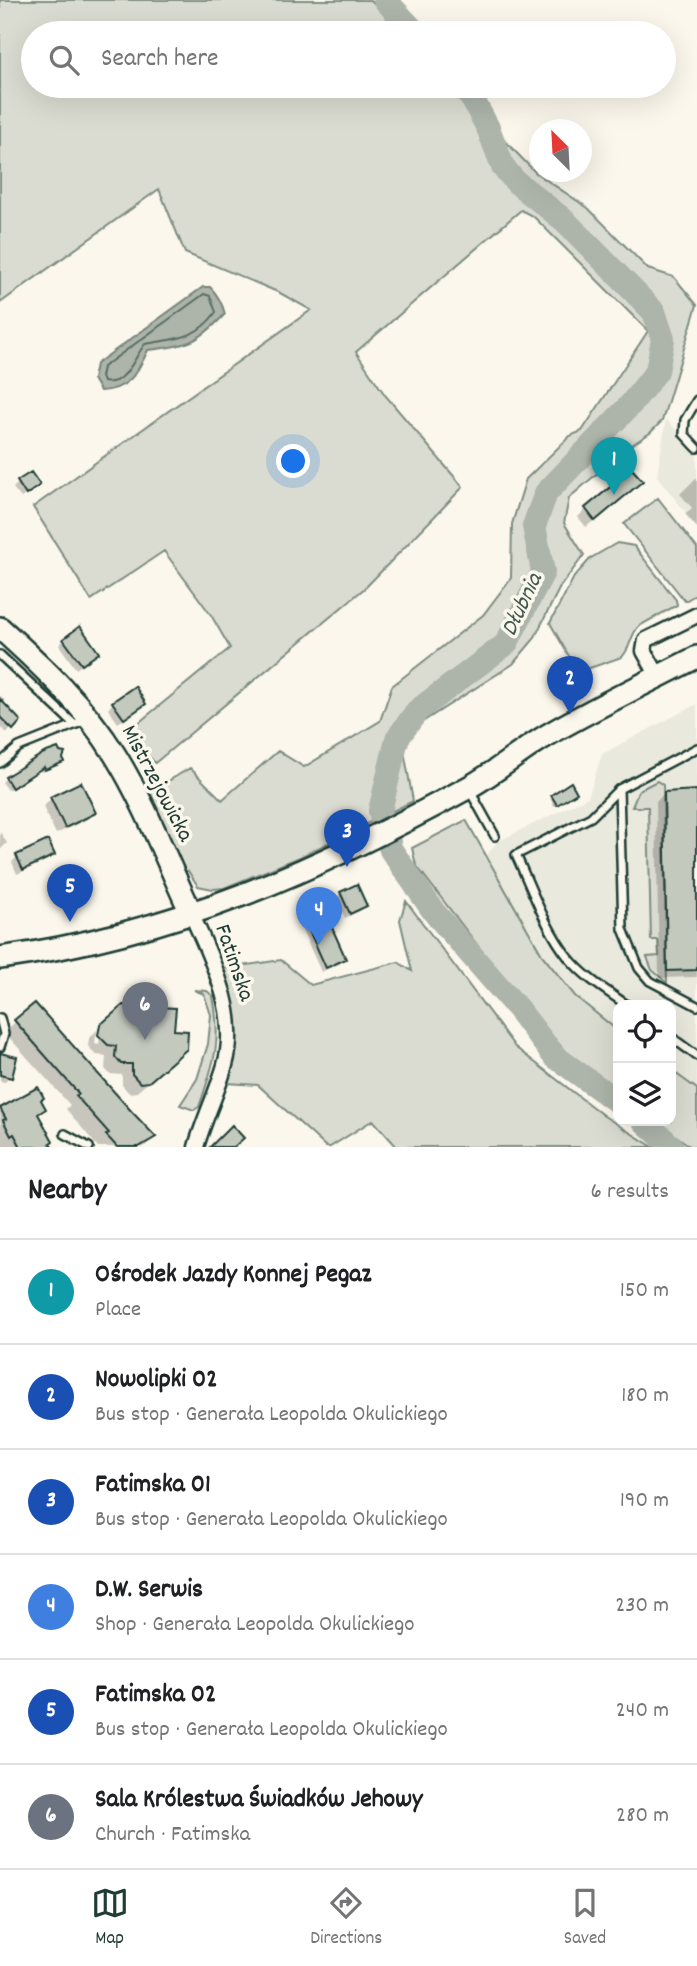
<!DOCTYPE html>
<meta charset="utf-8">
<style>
:root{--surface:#fff;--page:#f6f6f6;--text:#202124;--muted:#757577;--line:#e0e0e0;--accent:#1f3d34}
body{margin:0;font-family:Dekko,sans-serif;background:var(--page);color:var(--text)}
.controls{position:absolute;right:21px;bottom:21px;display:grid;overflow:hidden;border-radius:14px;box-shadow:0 7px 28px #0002}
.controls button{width:63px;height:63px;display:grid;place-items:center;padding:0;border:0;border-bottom:2px solid var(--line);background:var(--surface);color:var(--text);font:35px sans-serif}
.compass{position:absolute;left:529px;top:119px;width:63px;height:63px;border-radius:50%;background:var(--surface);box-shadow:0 7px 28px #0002;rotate:336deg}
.you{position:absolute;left:294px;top:462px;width:24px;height:24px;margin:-18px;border:5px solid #fff;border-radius:50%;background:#1a73e8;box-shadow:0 0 0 10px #1a73e833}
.badge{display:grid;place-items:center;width:46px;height:46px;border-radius:50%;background:var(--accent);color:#fff;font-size:23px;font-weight:700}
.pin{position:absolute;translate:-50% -58px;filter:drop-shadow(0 2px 4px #0008)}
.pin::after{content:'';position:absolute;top:37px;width:24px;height:21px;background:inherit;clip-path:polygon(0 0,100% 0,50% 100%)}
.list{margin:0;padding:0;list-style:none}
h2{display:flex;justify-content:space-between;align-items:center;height:91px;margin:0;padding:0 28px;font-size:30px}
h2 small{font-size:23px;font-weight:400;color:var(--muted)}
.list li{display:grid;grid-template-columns:46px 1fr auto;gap:21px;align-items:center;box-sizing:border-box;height:105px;padding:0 28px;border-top:2px solid var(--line)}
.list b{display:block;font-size:26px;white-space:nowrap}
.list p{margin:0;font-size:23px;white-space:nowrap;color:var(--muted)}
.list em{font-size:23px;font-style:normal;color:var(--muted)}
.icon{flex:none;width:38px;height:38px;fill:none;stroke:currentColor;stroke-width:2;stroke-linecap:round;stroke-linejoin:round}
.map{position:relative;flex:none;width:697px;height:1147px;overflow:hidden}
.search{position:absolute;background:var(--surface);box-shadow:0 7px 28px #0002;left:21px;right:21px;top:21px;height:77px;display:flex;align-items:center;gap:18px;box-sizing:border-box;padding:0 24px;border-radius:38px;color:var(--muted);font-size:26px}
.sheet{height:721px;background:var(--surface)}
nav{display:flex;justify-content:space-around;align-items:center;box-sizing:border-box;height:98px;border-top:2px solid var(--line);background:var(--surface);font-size:19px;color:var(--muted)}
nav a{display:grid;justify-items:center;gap:4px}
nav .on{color:var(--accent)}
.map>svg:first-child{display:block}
.built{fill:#eae9de}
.green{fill:#dbdcd1;stroke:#7d8c82;stroke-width:2}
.water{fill:#adb4aa;stroke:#74847b;stroke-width:2}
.shadow{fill:#0003}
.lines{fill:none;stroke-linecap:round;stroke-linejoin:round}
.shore{stroke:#586d63;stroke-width:2}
.river{stroke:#adb4aa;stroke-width:24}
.building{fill:#c4c9be;stroke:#1f3d34;stroke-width:2}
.lane-casing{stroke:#1f3d34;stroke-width:12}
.street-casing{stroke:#1f3d34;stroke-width:19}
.secondary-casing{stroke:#1f3d34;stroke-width:26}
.lane{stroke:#fbf7ec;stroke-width:7}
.street{stroke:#fbf7ec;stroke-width:14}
.secondary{stroke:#fbf7ec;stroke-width:21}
.labels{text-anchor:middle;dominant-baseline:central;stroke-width:7;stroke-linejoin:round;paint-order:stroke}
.street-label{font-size:23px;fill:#1f3d34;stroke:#fbf7ec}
.water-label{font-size:24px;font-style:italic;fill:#425b52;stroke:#fbf7ec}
</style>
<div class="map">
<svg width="697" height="1147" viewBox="0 0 697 1147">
<rect width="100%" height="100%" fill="#fbf7ec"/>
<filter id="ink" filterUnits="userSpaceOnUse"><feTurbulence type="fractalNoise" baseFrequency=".0143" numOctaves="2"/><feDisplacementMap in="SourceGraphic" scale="14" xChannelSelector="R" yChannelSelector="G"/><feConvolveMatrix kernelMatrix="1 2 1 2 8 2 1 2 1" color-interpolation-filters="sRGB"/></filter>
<g filter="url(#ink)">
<path class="built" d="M 666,419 L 697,453 L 697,527 L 657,476 Z
M 697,704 L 697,1089 L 671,1070 L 671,1005 L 618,1005 L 618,1031 L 589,1010 L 568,989 L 542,955 L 487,855 L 497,842 L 588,797 L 602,754 Z"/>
<path class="green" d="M 0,0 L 371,0 L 403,33 L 33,33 L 33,86 L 452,86 L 536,173 L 588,208 L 648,269 L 674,277 L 697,305 L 662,421 L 650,433 L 624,450 L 569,498 L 564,523 L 584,555 L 560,587 L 534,639 L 513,664 L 413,728 L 404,751 L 413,801 L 300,857 L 224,888 L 213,889 L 198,886 L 188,871 L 183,871 L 150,792 L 190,768 L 222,800 L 278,751 L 304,767 L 380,721 L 392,686 L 483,615 L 511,578 L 512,524 L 526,479 L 570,436 L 582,431 L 648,331 L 534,217 L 521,210 L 356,352 L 385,395 L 463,487 L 366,587 L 155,763 L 126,733 L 230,648 L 211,615 L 164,551 L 91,600 L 33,507 L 311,310 L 280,293 L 185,253 L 159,189 L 0,303 Z
M 658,498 L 697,548 L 697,594 L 685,601 L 624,524 Z
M 617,543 L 634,546 L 676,600 L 677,605 L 639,626 C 630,635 631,648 622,657 L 578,672 L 550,623 L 574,577 L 591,558 Z
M 657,781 L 663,785 L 667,983 L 652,970 L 647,957 L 659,956 L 658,940 L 651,940 L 648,807 L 632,807 L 639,790 Z
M 466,820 L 542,955 L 575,996 L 618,1031 L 618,1092 L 563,1049 L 488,959 L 416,865 L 412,848 Z
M 406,901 L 515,1047 L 604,1116 L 653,1147 L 397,1147 L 373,1120 L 330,1147 L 326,1147 L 258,1085 L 227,1083 L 234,1057 L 221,969 L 281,960 L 311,985 L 398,962 L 412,971 L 400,920 Z
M 194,990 L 207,991 L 213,996 C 222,1043 214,1063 199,1107 L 194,1110 L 180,1105 L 197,1079 L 208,1044 L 211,1015 L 204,994 Z
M 671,1070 L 697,1089 L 697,1147 L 691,1147 L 656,1121 L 671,1121 Z"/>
<path class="water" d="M 203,287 L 210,287 C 218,295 222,303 225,314 C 198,343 187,346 148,350 C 137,374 128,390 100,391 L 93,379 L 96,364 Z"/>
<path class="shadow" d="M 697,477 L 697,528 L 685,514 L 692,508 L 680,494 Z
M 18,483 L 32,490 L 21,498 L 13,488 Z
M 633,489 L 586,527 L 578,517 L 586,509 Z
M 64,640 L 92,658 L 76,669 L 59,645 Z
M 0,695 L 5,701 L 2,704 L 19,721 L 7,733 L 2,728 L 0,730 Z
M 113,703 L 139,709 L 118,723 L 108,709 Z
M 62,762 L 41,772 L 40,769 L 8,790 L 2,782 L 6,778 Z
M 697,792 L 697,977 L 659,978 L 656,802 L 664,793 Z
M 573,795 L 554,806 L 550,798 L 552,796 Z
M 51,799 L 94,812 L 86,820 L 56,834 L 43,807 Z
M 0,832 L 7,843 L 0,850 Z
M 47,843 L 53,855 L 48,860 L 17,874 L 12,862 L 17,857 Z
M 341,893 L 365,906 L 360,911 L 345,918 L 336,898 Z
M 301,911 L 344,959 L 339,964 L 321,972 L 296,916 Z
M 17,1020 L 154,1137 L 144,1147 L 98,1147 L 66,1109 L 70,1105 L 6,1034 L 6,1031 Z
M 101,1026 L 174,1060 L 137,1092 L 129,1093 L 122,1085 L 122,1075 L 110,1074 L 105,1069 L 106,1056 L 96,1055 L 88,1046 L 89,1038 L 97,1030 L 95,1043 L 99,1044 Z
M 0,1055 L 10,1077 L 5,1082 L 0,1081 Z
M 39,1100 L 44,1109 L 37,1116 L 54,1147 L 1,1147 L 0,1110 Z"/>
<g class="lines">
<path class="shore" d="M 204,294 L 210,296 L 216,312 C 196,340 176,338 145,344 C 133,359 126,386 103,382 L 101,377 L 103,367 Z"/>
<path class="river" d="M 385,0 L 416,33
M 462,86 L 473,100 L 488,128 L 503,167 L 516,182 L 565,221 L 654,312 L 663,339 L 657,371 L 631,404 L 546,493 L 534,526 L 543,572 L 506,644 L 417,711 L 397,739 L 380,811 L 391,850 L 434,912 L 518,1009 L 554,1056 L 618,1102
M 644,1121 L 672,1147"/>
</g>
<path class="building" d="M 632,469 L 643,481 L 595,521 L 585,508 Z
M 31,472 L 40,485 L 26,495 L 17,481 Z
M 80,626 L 99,653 L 82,665 L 63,639 Z
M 135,686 L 146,704 L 124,719 L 112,702 Z
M 0,699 L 21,721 L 13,730 L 0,717 Z
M 58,748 L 60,752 L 65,753 L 63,758 L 64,762 L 45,770 L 44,767 L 12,788 L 5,777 L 44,753 Z
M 81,782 L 96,813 L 65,828 L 50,797 Z
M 571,782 L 577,793 L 557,805 L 551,795 Z
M 697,790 L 697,970 L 667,971 L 664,792 Z
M 48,840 L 55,855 L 23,870 L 16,855 Z
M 357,884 L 367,906 L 350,914 L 340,892 Z
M 320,901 L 346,959 L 326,968 L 300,910 Z
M 35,1003 L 133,1113 L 156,1137 L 139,1147 L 117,1147 L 106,1135 L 109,1133 L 76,1096 L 79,1094 L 14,1020 Z
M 123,1005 L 176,1008 L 174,1030 L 188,1031 L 187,1049 L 149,1082 L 140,1083 L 132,1074 L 132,1064 L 121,1064 L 115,1057 L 116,1046 L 108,1045 L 98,1035 L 100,1025 Z
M 0,1053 L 17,1057 L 12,1078 L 0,1075 Z
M 38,1087 L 44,1098 L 41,1100 L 46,1109 L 38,1114 L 53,1141 L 50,1143 L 52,1147 L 21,1147 L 14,1134 L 11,1136 L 3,1120 L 6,1119 L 0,1108 Z
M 232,1125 L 244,1138 L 234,1147 L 210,1147 Z"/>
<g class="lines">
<g class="lane-casing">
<path id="lane" d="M 697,400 L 685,420 L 684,434 L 697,448
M 0,655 L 75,725
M 697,748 L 619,789 L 623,929 L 639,968 L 650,981 L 697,1006
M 0,763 L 19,747 L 79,723
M 619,789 L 591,817 L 516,855 C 531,887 546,930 568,957 C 584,977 607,991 627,1005
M 470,791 L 495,836
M 0,1018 L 4,1034 L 0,1047
M 671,1037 L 697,1056
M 65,1134 L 89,1147"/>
</g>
<g class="street-casing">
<path id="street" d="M 658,676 L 644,651 L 646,640 L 697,615
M 192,915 C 212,961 240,1013 225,1065 C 217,1093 204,1119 196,1147"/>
</g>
<g class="secondary-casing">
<path id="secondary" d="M 0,628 C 42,666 85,706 115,755 C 146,805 167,862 192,915
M 0,958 C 174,934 318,870 471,786 C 499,770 523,749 551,733 C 598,706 648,682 697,657"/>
</g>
<use href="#lane" class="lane"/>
<use href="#street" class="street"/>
<use href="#secondary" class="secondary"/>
</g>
</g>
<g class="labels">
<g class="street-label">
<text transform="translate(156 784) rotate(62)">Mistrzejowicka</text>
<text transform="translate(233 963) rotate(71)">Fatimska</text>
</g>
<g class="water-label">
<text transform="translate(523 605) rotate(-65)">Dłubnia</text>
</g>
</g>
</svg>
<div class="controls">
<button><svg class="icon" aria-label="locate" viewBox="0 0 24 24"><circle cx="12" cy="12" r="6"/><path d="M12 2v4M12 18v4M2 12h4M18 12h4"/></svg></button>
<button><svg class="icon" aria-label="layers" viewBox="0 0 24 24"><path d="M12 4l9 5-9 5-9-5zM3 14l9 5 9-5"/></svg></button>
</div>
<svg class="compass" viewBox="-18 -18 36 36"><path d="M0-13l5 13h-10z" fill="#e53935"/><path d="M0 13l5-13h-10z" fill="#757577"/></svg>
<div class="you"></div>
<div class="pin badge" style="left:614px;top:495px;background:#0f9aa8">1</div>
<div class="pin badge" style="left:570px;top:714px;background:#1a4fb4">2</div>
<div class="pin badge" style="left:347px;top:867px;background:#1a4fb4">3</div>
<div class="pin badge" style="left:319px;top:945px;background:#3f7fe0">4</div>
<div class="pin badge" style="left:70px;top:922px;background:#1a4fb4">5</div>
<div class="pin badge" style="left:145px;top:1040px;background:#6b7280">6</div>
<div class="search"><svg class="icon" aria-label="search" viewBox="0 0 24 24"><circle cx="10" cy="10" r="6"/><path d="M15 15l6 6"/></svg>Search here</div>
</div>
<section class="sheet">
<h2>Nearby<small>6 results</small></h2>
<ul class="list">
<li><span class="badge" style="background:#0f9aa8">1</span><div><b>Ośrodek Jazdy Konnej Pegaz</b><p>Place</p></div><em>150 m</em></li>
<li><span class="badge" style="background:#1a4fb4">2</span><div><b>Nowolipki 02</b><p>Bus stop · Generała Leopolda Okulickiego</p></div><em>180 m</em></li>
<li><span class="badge" style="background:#1a4fb4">3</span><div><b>Fatimska 01</b><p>Bus stop · Generała Leopolda Okulickiego</p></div><em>190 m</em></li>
<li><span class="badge" style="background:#3f7fe0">4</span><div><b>D.W. Serwis</b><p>Shop · Generała Leopolda Okulickiego</p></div><em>230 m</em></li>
<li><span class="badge" style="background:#1a4fb4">5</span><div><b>Fatimska 02</b><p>Bus stop · Generała Leopolda Okulickiego</p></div><em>240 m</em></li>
<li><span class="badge" style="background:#6b7280">6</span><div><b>Sala Królestwa Świadków Jehowy</b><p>Church · Fatimska</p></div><em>280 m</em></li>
</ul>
</section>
<nav>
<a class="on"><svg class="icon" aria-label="map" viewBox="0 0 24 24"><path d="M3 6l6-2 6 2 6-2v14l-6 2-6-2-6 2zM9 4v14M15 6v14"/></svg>Map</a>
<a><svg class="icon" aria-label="directions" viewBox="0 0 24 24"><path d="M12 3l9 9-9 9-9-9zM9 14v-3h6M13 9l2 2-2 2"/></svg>Directions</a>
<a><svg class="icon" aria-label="saved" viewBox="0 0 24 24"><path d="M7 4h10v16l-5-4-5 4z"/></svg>Saved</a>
</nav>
